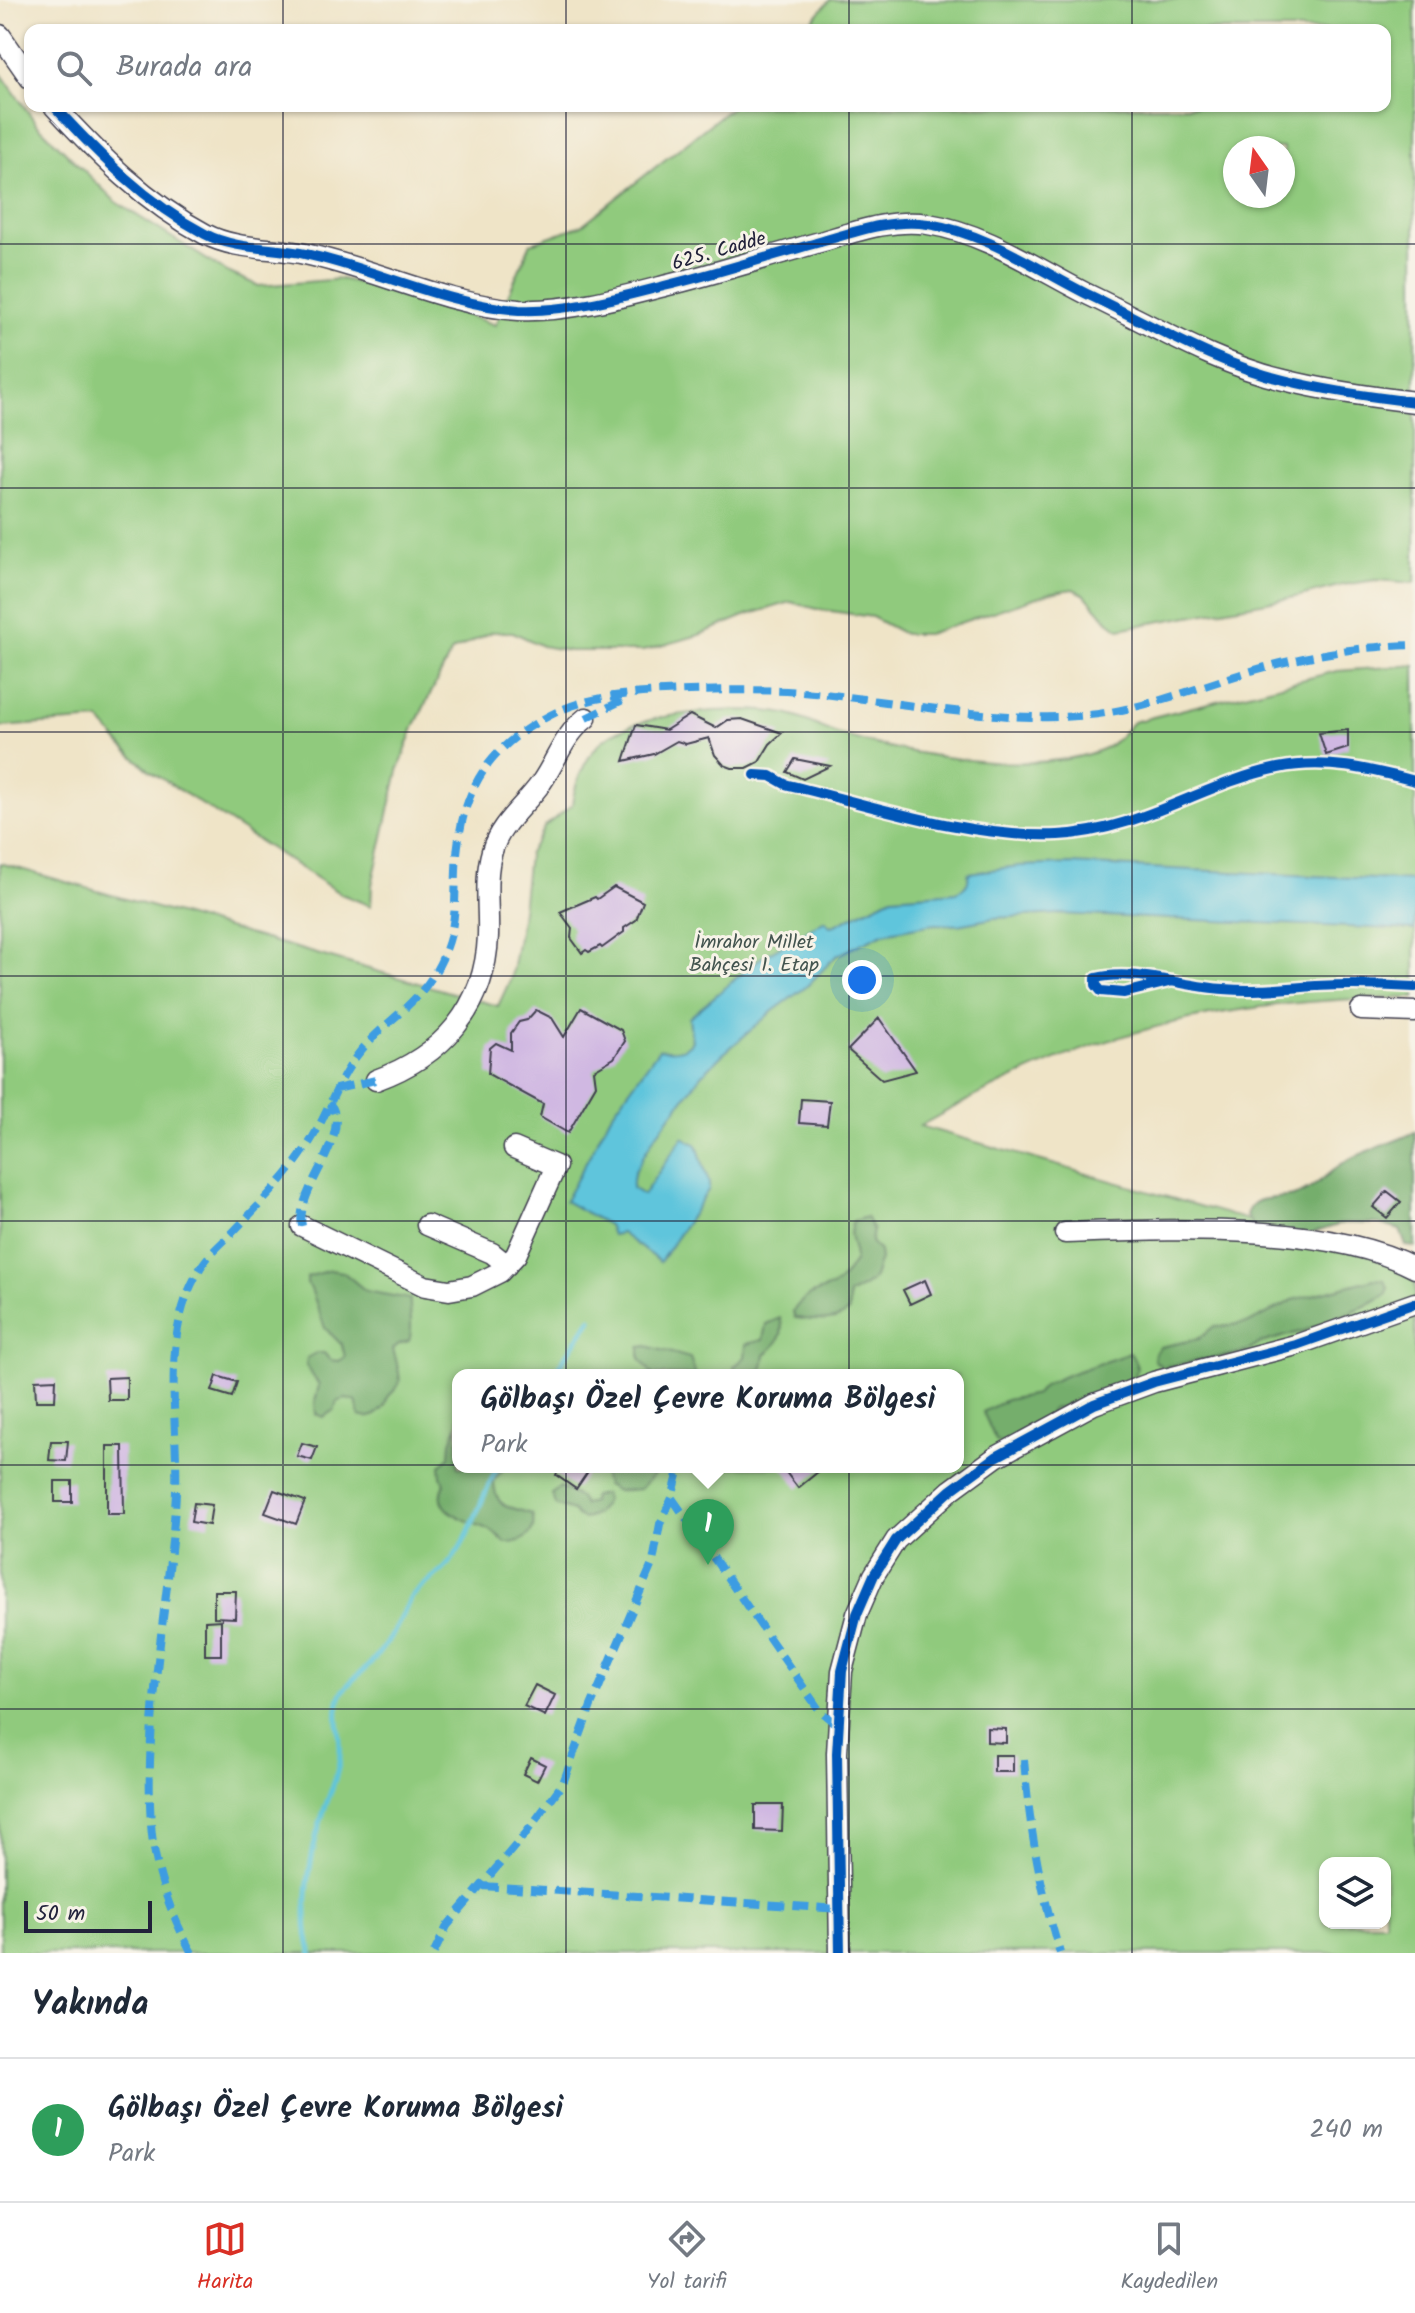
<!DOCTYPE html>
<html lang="tr">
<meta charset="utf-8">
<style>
:root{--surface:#fff;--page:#f2f2f3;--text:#1f2937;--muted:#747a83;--line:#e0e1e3;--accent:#d93025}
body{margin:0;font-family:Kalam,sans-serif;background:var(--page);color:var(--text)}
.controls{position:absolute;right:24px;bottom:24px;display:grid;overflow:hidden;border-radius:16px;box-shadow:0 2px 6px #0004}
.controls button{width:72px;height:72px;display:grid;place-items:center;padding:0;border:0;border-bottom:2px solid var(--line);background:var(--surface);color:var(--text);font:40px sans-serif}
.compass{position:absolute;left:1223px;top:136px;width:72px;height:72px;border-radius:50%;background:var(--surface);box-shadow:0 2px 6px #0004;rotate:346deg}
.scale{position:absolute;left:24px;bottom:20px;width:128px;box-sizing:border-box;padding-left:8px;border:4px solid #22223b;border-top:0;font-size:22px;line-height:28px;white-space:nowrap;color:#22223b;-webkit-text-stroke:6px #f7f3e8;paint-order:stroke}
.you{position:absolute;left:862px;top:980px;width:28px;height:28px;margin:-20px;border:6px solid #fff;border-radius:50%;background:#1a73e8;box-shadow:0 0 0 12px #1a73e833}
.badge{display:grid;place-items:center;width:52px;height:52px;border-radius:50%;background:var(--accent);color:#fff;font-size:26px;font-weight:700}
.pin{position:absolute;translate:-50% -66px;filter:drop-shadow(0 2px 4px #0008)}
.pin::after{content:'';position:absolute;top:42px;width:28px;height:24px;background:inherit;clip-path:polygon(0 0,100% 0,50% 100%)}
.popup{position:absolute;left:452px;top:1369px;width:512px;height:104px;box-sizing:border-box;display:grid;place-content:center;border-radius:16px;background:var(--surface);filter:drop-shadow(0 2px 6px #0005);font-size:26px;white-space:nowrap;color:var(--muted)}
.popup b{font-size:30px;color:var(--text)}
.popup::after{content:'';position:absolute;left:50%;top:100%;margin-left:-16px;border:16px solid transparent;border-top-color:var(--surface)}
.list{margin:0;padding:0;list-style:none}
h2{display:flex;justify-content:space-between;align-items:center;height:104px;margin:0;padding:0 32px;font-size:34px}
h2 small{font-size:26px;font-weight:400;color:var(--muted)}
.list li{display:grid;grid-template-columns:52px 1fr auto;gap:24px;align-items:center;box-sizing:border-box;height:144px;padding:0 32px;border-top:2px solid var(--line)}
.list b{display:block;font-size:30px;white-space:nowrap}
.list p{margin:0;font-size:26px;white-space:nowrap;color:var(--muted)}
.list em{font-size:26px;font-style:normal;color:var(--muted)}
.icon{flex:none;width:44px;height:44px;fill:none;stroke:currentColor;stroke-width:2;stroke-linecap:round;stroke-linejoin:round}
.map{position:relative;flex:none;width:1415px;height:1953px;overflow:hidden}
.search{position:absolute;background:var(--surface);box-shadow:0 2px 6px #0004;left:24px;right:24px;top:24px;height:88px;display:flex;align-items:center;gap:20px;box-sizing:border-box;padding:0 28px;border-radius:16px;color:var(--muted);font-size:30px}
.sheet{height:248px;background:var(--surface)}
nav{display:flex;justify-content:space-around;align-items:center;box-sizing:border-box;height:112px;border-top:2px solid var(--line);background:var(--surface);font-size:22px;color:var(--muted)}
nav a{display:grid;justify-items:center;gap:4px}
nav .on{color:var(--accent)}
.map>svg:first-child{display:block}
.green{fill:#90ca7d;stroke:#59765c;stroke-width:2;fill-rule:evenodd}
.forest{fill:#74ae6c;stroke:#4b6854;stroke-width:2}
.water{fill:#5fc5dc;stroke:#40748c;stroke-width:2}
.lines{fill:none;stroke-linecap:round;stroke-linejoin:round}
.stream{stroke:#5fc5dc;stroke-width:5}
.building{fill:#d0b8e2}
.minor-casing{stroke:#413f50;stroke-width:23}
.minor{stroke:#fff;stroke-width:20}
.quiet{stroke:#3c9ce2;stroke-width:8;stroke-dasharray:16 8;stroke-linecap:butt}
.cycleway-casing{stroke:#f7f3e8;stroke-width:15}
.cycleway{stroke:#0057b8;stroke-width:10}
.grid{fill:none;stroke:#22223b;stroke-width:2;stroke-opacity:0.55}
.labels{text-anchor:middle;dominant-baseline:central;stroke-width:6;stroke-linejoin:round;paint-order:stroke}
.street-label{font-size:20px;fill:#22223b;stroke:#f7f3e8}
.park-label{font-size:20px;fill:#43544f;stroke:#f7f3e8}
</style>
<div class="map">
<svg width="1415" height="1953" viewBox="0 0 1415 1953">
<rect width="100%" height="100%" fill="#f7f3e8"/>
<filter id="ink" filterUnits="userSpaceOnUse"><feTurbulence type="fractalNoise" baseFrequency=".0125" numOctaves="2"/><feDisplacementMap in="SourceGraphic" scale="16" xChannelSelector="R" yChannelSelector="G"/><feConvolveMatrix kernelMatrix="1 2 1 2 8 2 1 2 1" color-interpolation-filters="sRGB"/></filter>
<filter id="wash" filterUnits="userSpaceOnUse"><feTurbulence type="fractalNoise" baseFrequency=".006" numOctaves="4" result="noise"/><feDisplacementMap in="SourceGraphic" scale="32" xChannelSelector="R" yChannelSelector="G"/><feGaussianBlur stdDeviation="1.8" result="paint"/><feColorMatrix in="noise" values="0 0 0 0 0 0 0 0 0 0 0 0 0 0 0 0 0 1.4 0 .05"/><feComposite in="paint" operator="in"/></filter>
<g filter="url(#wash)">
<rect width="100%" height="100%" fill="#efe4c7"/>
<path class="green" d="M 830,0 L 1415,0 L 1415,583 L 1376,580 L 1343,585 L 1300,596 L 1119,629 L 1107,620 L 1084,594 L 1073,589 L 1049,593 L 927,634 L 904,634 L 872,617 L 817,609 L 791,602 L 747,615 L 699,635 L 643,651 L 569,651 L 542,646 L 513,632 L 492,632 L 452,651 L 415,725 L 398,771 L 372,885 L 371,906 L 341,894 L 150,771 L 122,746 L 100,720 L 0,727 L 0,72 L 36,123 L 116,202 L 225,271 L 259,286 L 341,279 L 407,294 L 495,325 L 531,243 L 582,225 L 733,106 L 1385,106 L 1385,30 L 804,30 ZM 1235,148 L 1283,148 L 1283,196 L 1235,196 Z
M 1415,665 L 1415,998 C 1226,997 1084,1032 920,1126 L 1415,1268 L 1415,1953 L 0,1953 L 0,863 L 498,1006 L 511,978 L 521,919 L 528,855 L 545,826 L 572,805 C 574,785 584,761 598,745 C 629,711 743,705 786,714 C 804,718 820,728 837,734 C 907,755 1039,779 1107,747 C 1117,742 1125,730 1133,722 L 1337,671 ZM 458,1375 L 958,1375 L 958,1467 L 458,1467 ZM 1325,1863 L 1385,1863 L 1385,1923 L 1325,1923 Z"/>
<path class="forest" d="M 1415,1132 L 1415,1247 L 1406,1246 L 1400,1230 L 1380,1224 L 1344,1223 L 1310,1234 L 1255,1228 L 1246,1216 C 1252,1193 1276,1200 1293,1196 C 1313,1191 1325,1175 1340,1165 C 1360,1151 1392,1144 1415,1132 Z
M 866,1217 L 873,1230 L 871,1242 L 879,1251 L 880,1260 C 876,1266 877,1273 873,1279 C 868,1287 856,1290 849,1295 L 849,1311 C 835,1325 813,1320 795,1318 L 793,1312 C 801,1296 819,1291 834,1286 C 843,1282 849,1267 855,1260 C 855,1246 846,1236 853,1221 Z
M 330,1270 L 343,1272 L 366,1291 L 410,1299 C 409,1314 414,1327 409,1341 L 399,1344 L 393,1349 C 395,1358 402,1375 399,1384 C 395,1393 386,1394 385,1406 C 378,1414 371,1420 360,1416 L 356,1401 L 345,1399 L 337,1402 L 334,1410 L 323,1417 L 316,1414 L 315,1402 L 319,1385 L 306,1366 L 307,1358 L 316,1353 L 324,1353 L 330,1360 L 339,1361 L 345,1357 L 342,1345 L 325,1328 L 311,1289 L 307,1284 L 307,1277 Z
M 1374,1279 L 1384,1280 L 1388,1287 L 1387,1294 L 1365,1306 L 1307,1330 L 1261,1343 L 1246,1352 L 1162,1367 L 1154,1360 L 1155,1353 L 1160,1347 L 1198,1339 L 1213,1327 L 1249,1323 L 1293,1300 Z
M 780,1318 C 786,1334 777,1345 765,1355 L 763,1367 L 757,1375 L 735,1375 L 734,1367 L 745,1357 L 746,1344 L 763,1340 L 766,1324 Z
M 647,1346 L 690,1358 L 696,1375 L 653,1375 L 640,1359 L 640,1347 Z
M 1130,1353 C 1135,1360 1140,1368 1134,1376 C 1125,1390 1069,1405 1052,1409 L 1040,1427 L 1009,1444 L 996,1441 L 983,1412 L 1006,1400 L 1036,1394 L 1044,1385 L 1069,1374 Z
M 458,1424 L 458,1467 L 511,1467 L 505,1467 L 494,1480 C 494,1508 508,1506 532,1514 C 538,1533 524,1543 506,1543 C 502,1539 497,1534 491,1531 C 474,1521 429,1514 445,1484 L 441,1477 L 440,1465 L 450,1457 L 451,1442 Z
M 607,1467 L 656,1467 L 657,1471 L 640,1489 L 617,1491 L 606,1485 L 603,1473 Z
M 560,1487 L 580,1498 L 584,1505 L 592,1502 L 593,1496 L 604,1494 L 606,1500 C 599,1513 583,1528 573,1511 L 555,1505 L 552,1494 Z"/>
<path class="water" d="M 1070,864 L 1415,881 L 1415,930 L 1059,914 L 994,918 L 958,925 L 934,924 L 883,933 L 836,956 L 806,987 L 773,1011 L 722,1055 L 701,1076 L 653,1139 L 634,1173 L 632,1188 L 643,1195 L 683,1137 L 697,1145 L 709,1183 L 709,1189 L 660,1262 L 621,1233 L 612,1235 L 608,1225 L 565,1201 L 611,1115 L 659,1049 C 671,1051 685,1052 692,1041 L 689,1018 L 759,959 L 825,920 L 830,926 L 835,925 L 892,897 L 956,892 C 965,888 970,884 968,873 L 1019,866 Z"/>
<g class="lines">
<path class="stream" d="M 553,1375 L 591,1319
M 312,1953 C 299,1920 310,1855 321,1820 C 327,1798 338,1779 340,1756 C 342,1736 333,1714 341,1695 C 346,1683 361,1674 370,1664 C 380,1652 391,1638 398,1624 C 403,1615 406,1605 412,1597 C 423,1583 433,1580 444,1569 C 471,1541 479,1500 498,1467"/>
</g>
<g id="blocks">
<path class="building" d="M 690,715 L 716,728 L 728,720 L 742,719 L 782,733 L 770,744 L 759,762 L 747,768 L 732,768 L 724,765 L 715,755 L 709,738 L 686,744 L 677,741 L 654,754 L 624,761 L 636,725 L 666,730 Z
M 1348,730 L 1348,748 L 1326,755 L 1319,733 Z
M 795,759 L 830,766 L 803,779 L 787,772 Z
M 614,887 L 643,902 L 636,920 L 624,928 L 624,932 L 602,948 L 600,946 L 589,952 L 586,950 L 582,953 L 571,938 L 572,928 L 560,912 L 595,897 L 597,899 Z
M 581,1008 L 621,1030 L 625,1041 L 614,1058 L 594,1070 L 596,1085 L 568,1133 L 540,1117 L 543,1104 L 488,1074 L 490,1048 L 496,1043 L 511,1050 L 511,1033 L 519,1022 L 527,1020 L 536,1010 L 552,1018 L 564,1037 Z
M 879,1018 L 916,1071 L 882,1080 L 848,1050 Z
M 801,1099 L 830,1101 L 827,1125 L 799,1123 Z
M 1387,1191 L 1401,1202 L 1387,1218 L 1373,1207 Z
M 925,1280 L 931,1294 L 910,1304 L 903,1290 Z
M 217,1376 L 237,1382 L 232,1397 L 212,1391 Z
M 127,1377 L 127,1400 L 108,1400 L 107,1378 Z
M 56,1379 L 55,1401 L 36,1401 L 35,1380 Z
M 51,1441 L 68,1441 L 66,1461 L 49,1460 Z
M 302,1443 L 317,1447 L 312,1460 L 297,1456 Z
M 107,1446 L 123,1446 L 124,1514 L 107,1514 Z
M 561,1467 L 591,1467 L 576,1489 L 556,1475 Z
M 782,1467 L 824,1467 L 798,1488 Z
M 55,1481 L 72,1481 L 72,1502 L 55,1502 Z
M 274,1490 L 305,1501 L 296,1524 L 265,1513 Z
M 194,1503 L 212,1505 L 209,1525 L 191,1522 Z
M 214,1591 L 236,1591 L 235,1618 L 214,1617 Z
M 221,1620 L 221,1655 L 205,1655 L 205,1621 Z
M 535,1685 L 555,1695 L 545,1716 L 524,1706 Z
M 987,1728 L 1006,1729 L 1006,1743 L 987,1742 Z
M 994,1755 L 1013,1755 L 1013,1772 L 994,1772 Z
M 531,1758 L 545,1765 L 537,1781 L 523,1774 Z
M 755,1805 L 783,1805 L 782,1831 L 755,1830 Z"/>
</g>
</g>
<g filter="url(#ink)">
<use href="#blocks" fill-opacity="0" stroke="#413f50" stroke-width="2"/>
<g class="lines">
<g class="minor-casing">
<path id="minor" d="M 0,35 L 30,78
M 54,106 C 99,155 145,202 205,234 C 235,250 273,247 305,254 C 376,269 446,305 519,310 C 566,312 618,298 664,286 C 714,274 763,258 813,244 C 849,234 889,218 928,224 C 986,233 1037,269 1089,295 C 1152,325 1216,364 1284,380 C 1327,391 1372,397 1415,402
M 1361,1010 L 1415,1012
M 376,1080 C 442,1056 485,1009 488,936 C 489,908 484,878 492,851 C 500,823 525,806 541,783 C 557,760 563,736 586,718
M 427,1225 L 492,1253 L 507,1265
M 302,1226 L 425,1286 L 449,1290 L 472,1286 L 500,1272 L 516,1255 L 556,1166 L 514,1148
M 1065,1233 C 1164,1230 1326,1221 1415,1268
M 840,1953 L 837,1753 L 842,1671 L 857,1614 L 874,1575 L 896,1540 L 951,1490 L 996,1457 L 1094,1404 L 1154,1382 L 1296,1345 L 1415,1303"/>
</g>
<use href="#minor" class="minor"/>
<path class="quiet" d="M 586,718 L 625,699
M 336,1089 L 376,1080
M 302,1226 C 294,1191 356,1132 329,1103
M 672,1498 L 820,1711 L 838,1726
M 1024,1759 C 1029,1825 1040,1889 1060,1953
M 482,1886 L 839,1909
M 192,1953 C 171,1915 154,1869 151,1824 C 144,1719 167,1613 175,1508 C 182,1428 155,1336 203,1264 C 211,1252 224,1241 234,1231 C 260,1204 288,1176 308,1145 C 329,1113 338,1076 364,1047 C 387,1021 416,1004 434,974 C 461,929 453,901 457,854 C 463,789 488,749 545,718 C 589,693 639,693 689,691 C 734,690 779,689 824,694 C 903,703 981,719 1061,717 C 1132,715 1182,692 1248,672 C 1303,656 1358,646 1415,645
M 434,1953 L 447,1926 L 526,1833 L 563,1783 L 591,1706 L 653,1562 L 660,1524 L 672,1498 L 680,1467"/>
<g class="cycleway-casing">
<path id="cycleway" d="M 54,106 C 99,155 145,202 205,234 C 235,250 273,247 305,254 C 376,269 446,305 519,310 C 566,312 618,298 664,286 C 714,274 763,258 813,244 C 849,234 889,218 928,224 C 986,233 1037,269 1089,295 C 1152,325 1216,364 1284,380 C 1327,391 1372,397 1415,402
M 755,775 L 771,776 L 785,784 C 870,805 970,839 1058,835 C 1139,831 1201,784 1278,768 C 1324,758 1370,769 1415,781
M 1173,981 L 1124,993 L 1101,991 L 1096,985 L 1096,978 C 1135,968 1184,987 1224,989 C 1255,992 1286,988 1316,986 C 1349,984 1382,985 1415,987
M 840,1953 L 837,1753 L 842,1671 L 857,1614 L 874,1575 L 896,1540 L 951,1490 L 996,1457 L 1094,1404 L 1154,1382 L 1296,1345 L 1415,1303"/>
</g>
<use href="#cycleway" class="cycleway"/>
</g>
</g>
<path class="grid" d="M 283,0 L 283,30M 566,0 L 566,30M 849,0 L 849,30M 1132,0 L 1132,30M 283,106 L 283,1953M 566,106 L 566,1953M 849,106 L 849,1953M 1132,106 L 1132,1953M 0,244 L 1415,244M 0,488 L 1415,488M 0,732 L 1415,732M 0,976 L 1415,976M 0,1221 L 1415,1221M 0,1465 L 1415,1465M 0,1709 L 1415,1709"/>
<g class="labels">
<g class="street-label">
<text transform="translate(719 252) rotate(-16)">625. Cadde</text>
</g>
<g class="park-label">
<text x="754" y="943">İmrahor Millet<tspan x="754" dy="23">Bahçesi 1. Etap</tspan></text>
</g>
</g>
</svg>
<div class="controls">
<button><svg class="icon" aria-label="layers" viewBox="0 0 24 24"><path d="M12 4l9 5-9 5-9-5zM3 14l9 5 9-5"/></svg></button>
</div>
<svg class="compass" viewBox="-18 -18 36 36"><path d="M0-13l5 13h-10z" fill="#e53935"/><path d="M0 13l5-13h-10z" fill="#747a83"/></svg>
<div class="scale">50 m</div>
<div class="you"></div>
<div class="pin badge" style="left:708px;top:1565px;background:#2e9e5b">1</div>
<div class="popup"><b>Gölbaşı Özel Çevre Koruma Bölgesi</b>Park</div>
<div class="search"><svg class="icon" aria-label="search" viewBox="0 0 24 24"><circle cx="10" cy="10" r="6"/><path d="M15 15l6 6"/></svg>Burada ara</div>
</div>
<section class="sheet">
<h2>Yakında<small></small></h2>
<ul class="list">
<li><span class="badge" style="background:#2e9e5b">1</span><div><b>Gölbaşı Özel Çevre Koruma Bölgesi</b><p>Park</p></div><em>240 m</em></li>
</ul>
</section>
<nav>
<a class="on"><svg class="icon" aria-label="map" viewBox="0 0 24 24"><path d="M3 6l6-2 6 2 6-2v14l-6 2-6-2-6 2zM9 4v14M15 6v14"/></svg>Harita</a>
<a><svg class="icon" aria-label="directions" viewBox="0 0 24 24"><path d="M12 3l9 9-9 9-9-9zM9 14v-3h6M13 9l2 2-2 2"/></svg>Yol tarifi</a>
<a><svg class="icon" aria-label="saved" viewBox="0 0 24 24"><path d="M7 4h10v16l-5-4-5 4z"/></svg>Kaydedilen</a>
</nav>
